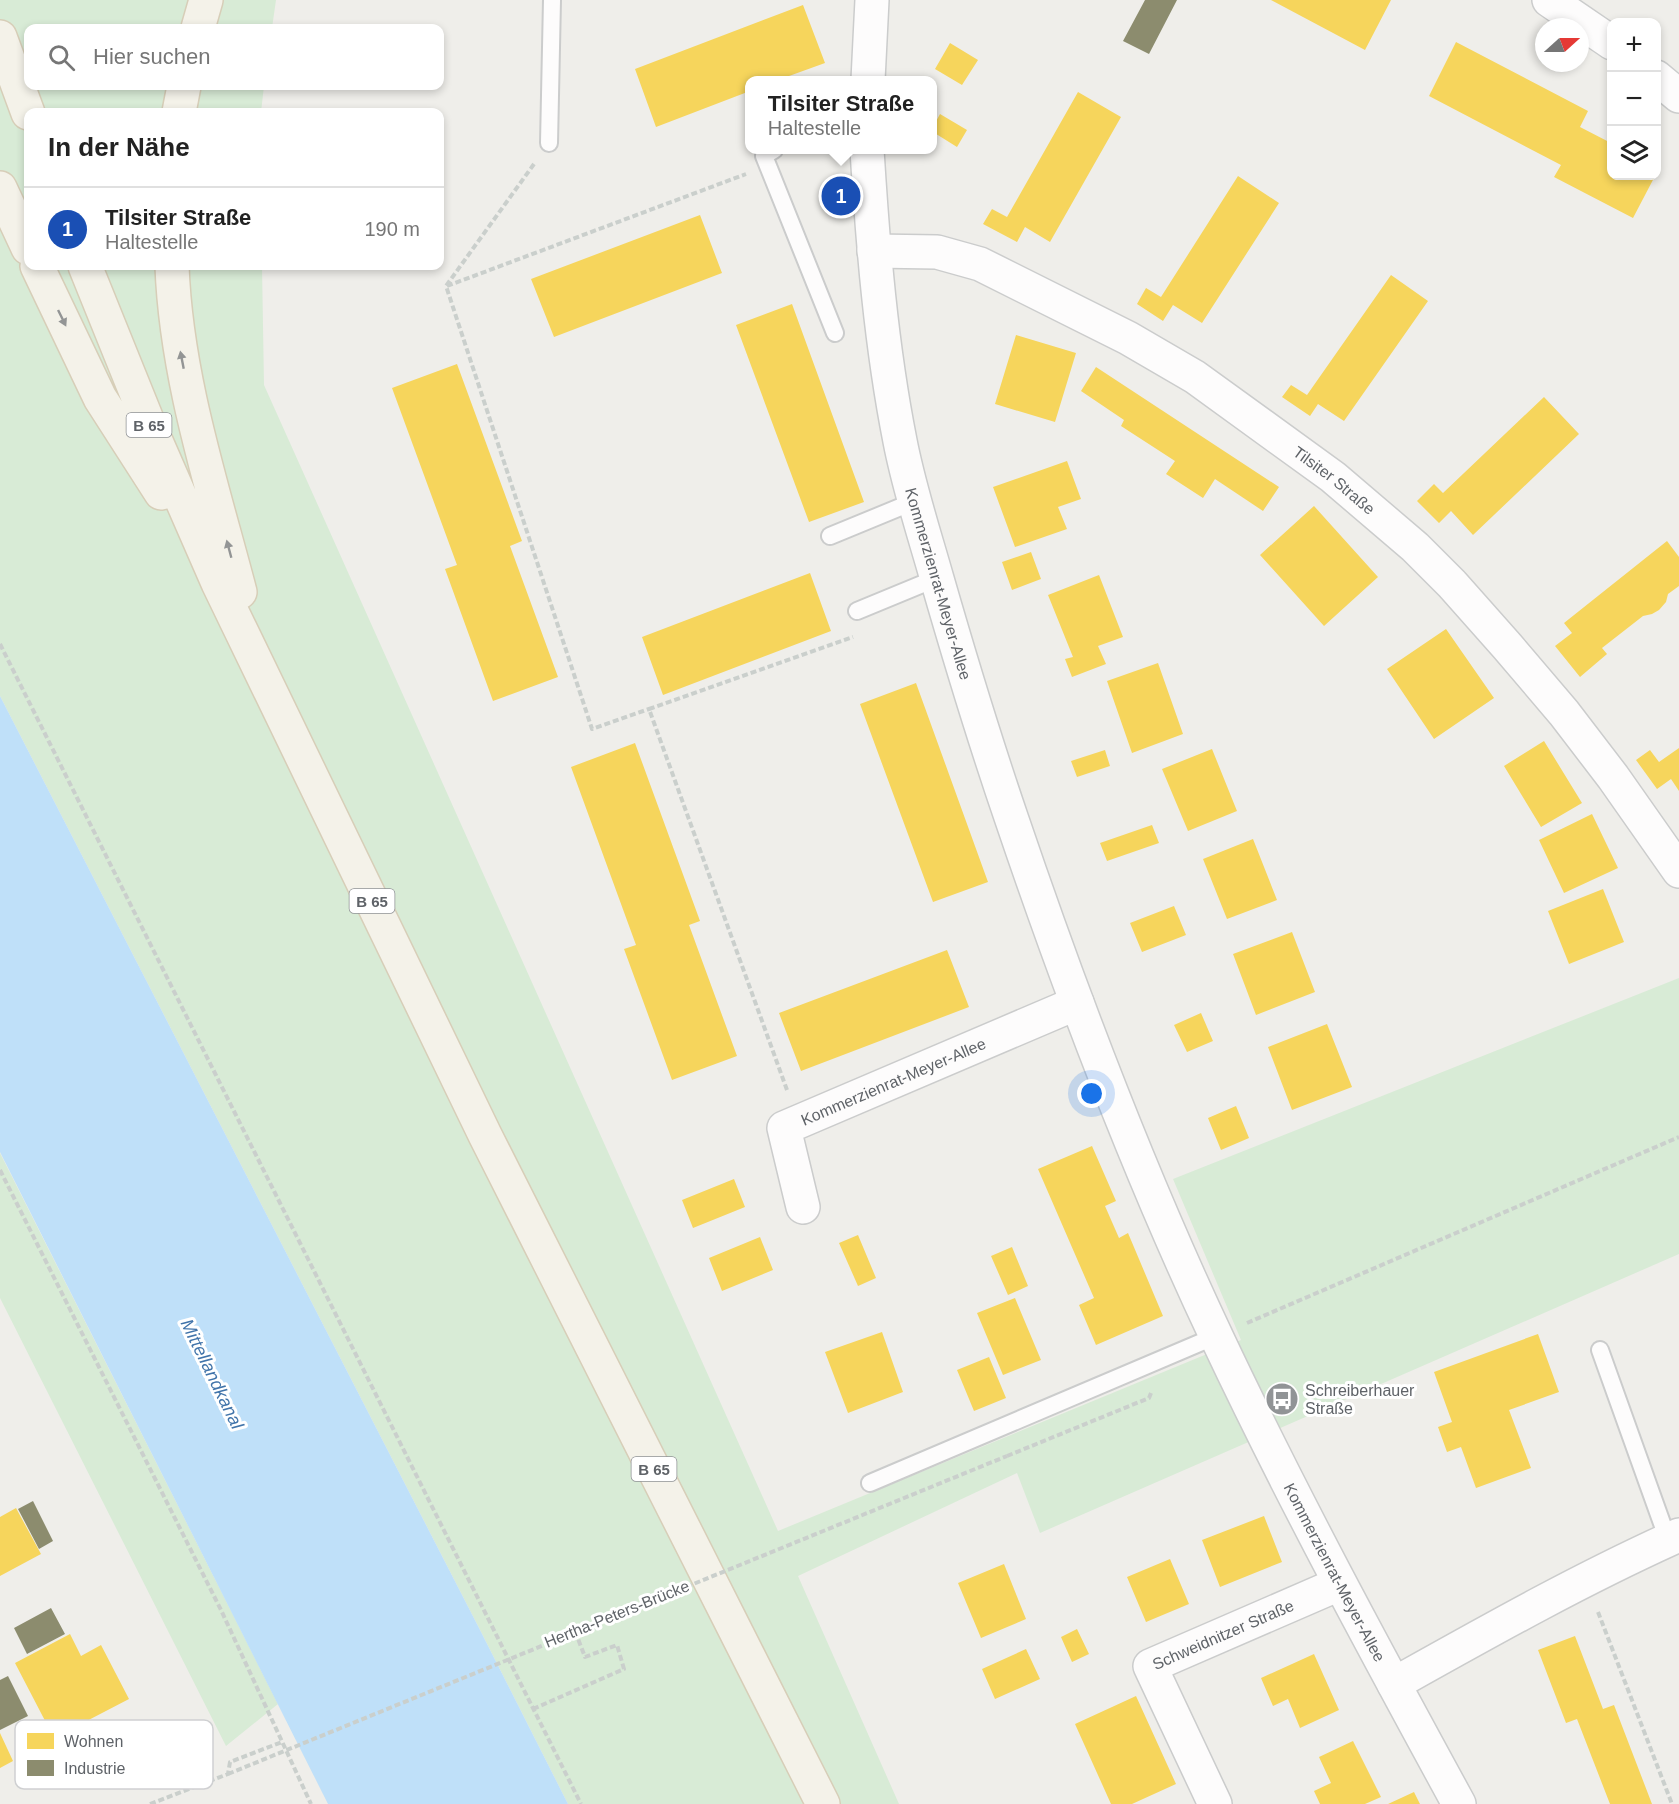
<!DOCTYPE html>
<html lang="de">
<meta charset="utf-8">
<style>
:root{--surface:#fff;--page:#f2f2f2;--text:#222;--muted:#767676;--line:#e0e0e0;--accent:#919496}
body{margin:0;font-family:Arial,sans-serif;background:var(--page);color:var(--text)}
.controls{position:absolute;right:18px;top:18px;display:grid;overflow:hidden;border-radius:12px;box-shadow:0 3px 9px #0003}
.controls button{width:54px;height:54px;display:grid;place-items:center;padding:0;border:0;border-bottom:2px solid var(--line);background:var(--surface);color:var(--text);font:30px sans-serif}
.compass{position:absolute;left:1535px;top:18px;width:54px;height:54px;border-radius:50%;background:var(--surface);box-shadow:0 3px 9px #0003;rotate:69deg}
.you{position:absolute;left:1092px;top:1094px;width:21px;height:21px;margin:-15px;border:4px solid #fff;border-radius:50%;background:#1a73e8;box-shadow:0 0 0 9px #1a73e833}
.badge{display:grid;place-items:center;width:39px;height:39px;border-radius:50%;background:var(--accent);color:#fff;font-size:20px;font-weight:700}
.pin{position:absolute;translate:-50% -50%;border:3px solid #fff;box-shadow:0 2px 6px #0006}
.popup{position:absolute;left:745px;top:76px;width:192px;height:78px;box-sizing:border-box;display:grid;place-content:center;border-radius:12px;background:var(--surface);filter:drop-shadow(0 2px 4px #0005);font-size:20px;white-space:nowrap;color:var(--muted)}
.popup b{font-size:22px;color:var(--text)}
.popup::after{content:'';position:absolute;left:50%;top:100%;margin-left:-12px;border:12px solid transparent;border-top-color:var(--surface)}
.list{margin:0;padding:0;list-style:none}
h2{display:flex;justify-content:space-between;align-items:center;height:78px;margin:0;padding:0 24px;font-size:26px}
h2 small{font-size:20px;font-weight:400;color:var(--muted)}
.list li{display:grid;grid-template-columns:39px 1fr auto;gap:18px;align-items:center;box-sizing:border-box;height:84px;padding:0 24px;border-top:2px solid var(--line)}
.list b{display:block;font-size:22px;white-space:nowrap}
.list p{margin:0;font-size:20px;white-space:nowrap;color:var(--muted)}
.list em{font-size:20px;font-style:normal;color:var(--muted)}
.icon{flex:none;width:33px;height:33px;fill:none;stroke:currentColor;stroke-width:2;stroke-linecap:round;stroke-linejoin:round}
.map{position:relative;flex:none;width:1679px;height:1804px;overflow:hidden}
.search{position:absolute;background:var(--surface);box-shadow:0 3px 9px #0003;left:24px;top:24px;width:420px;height:66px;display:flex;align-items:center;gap:15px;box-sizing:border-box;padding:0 21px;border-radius:12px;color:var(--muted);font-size:22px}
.panel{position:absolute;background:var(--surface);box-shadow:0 3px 9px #0003;left:24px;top:108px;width:420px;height:162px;border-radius:12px}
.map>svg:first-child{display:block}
.green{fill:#d8ebd6}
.water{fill:#bfe0f9}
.homes{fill:#f6d55c}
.industry{fill:#8c8c6e}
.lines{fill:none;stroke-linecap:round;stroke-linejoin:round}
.service-casing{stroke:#cbcccc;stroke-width:20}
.minor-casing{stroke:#cbcccc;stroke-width:36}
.primary-casing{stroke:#d7ceb8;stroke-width:36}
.path{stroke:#cacfcc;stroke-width:4;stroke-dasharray:6 3;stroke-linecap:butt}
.service{stroke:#fdfcfc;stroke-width:16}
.minor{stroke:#fdfcfc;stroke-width:33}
.primary{stroke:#f4f2e9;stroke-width:33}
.path-bridge{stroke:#cacfcc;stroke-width:4;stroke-dasharray:6 3;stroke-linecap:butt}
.oneway{fill:#939595}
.labels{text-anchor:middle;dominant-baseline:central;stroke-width:6;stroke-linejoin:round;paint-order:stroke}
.shield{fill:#fff;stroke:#8f9295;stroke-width:1.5}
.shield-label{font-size:15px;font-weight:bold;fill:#5f6368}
.street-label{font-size:16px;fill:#5f6368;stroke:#fff}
.poi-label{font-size:16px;fill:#5f6368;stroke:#fff;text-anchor:start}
.water-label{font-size:18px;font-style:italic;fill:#4174aa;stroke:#fff}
.key{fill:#fff;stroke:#cfd0d2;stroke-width:1.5}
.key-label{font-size:16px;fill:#5f6368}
</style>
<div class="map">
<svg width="1679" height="1804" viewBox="0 0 1679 1804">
<rect width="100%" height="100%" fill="#efeeea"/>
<path class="green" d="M 0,0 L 276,0 L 272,28 L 28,28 L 28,86 L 264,86 L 261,112 L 28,112 L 28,266 L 262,266 L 264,385 L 778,1531 L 1241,1340 L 1173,1179 L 1679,978 L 1679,1254 L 1040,1533 L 1017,1473 L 798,1576 L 899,1804 L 568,1804 L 478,1626 L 0,696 Z
M 0,1153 L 278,1704 L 226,1746 L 0,1298 Z"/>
<path class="water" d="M 0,696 L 478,1626 L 568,1804 L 328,1804 L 0,1152 Z"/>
<path class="homes" d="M 1271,0 L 1391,0 L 1365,50 Z
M 803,5 L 825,63 L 778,80 L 750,80 L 750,91 L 656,127 L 635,69 Z
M 1456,42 L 1588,111 L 1580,127 L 1611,143 L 1611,176 L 1655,176 L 1633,218 L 1554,177 L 1561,165 L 1429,96 Z
M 950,43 L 978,60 L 962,85 L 935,69 Z
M 1078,92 L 1121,117 L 1050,242 L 1025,227 L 1017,242 L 983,224 L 992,209 L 1007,217 Z
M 940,114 L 967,130 L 957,147 L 933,132 L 933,127 Z
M 1238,176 L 1279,203 L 1202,323 L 1173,305 L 1163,321 L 1137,304 L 1146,288 L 1161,297 Z
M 700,215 L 722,273 L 554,337 L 531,279 Z
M 1391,275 L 1428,301 L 1344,421 L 1318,404 L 1310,416 L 1282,397 L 1291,385 L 1307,395 Z
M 792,304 L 864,502 L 809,522 L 736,325 Z
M 1016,335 L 1076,353 L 1055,422 L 995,404 Z
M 457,364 L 522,541 L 510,546 L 558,677 L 493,701 L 445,569 L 457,565 L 392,388 Z
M 1096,367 L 1279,487 L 1263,511 L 1215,479 L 1203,498 L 1166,474 L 1175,461 L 1121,426 L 1124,420 L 1081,391 Z
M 1544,397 L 1579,434 L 1473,535 L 1451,511 L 1439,523 L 1417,501 L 1434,484 L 1443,493 Z
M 1067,461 L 1081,499 L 1058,507 L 1067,529 L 1015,547 L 993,487 Z
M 1314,506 L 1378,577 L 1324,626 L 1260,555 Z
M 1667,541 L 1679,557 L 1679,586 L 1668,594 L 1666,602 L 1659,610 L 1652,614 L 1643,616 L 1602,648 L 1607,654 L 1580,677 L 1555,646 L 1572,633 L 1564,623 Z
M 1031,552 L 1041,579 L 1012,590 L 1002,562 Z
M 810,573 L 831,631 L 663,695 L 642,637 Z
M 1099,575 L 1123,637 L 1098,646 L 1106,664 L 1072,677 L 1065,659 L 1073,657 L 1048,595 Z
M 1446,629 L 1494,698 L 1434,739 L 1387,669 Z
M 1158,663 L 1183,734 L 1132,753 L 1107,681 Z
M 916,683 L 988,882 L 933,902 L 860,704 Z
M 1544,741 L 1582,803 L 1541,827 L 1504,766 Z
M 635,743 L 700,921 L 689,925 L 737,1056 L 672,1080 L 624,949 L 636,945 L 571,767 Z
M 1679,748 L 1679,791 L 1671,779 L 1657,789 L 1636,760 L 1650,750 L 1659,762 Z
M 1212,749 L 1237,811 L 1188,831 L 1162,769 Z
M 1105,750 L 1110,766 L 1077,777 L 1071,761 Z
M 1592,814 L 1618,868 L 1564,893 L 1539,840 Z
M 1152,825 L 1159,843 L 1107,861 L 1100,843 Z
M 1253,839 L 1277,900 L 1227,919 L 1203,859 Z
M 1603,889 L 1624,942 L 1569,964 L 1548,911 Z
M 1174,906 L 1186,935 L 1142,952 L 1130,923 Z
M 1292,932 L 1315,992 L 1256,1015 L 1233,954 Z
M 947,950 L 969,1007 L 801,1071 L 779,1013 Z
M 1201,1013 L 1213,1041 L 1187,1052 L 1174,1025 Z
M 1327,1024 L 1352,1087 L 1292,1110 L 1268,1047 Z
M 1236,1106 L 1249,1138 L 1221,1150 L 1208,1118 Z
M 1092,1146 L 1116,1201 L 1105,1206 L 1119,1238 L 1128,1233 L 1163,1316 L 1096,1345 L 1079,1305 L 1094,1298 L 1038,1169 Z
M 734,1179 L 745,1207 L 693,1228 L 682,1200 Z
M 858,1235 L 876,1278 L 858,1286 L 839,1243 Z
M 760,1237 L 773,1270 L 722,1291 L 709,1258 Z
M 1012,1247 L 1028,1286 L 1008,1295 L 991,1256 Z
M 1015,1298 L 1041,1360 L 1003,1375 L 977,1313 Z
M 882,1332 L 903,1392 L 848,1413 L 825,1352 Z
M 1538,1334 L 1559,1392 L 1509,1410 L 1531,1468 L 1476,1488 L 1461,1447 L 1447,1452 L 1438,1427 L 1452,1422 L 1434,1372 Z
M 989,1357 L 1006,1398 L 974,1411 L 957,1370 Z
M 16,1508 L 41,1554 L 0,1576 L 0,1517 Z
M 1264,1516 L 1282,1562 L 1220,1587 L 1202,1540 Z
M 1170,1559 L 1189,1604 L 1146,1622 L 1127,1577 Z
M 1004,1564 L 1026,1619 L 981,1638 L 958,1583 Z
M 1077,1629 L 1089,1654 L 1072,1662 L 1061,1637 Z
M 70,1634 L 81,1656 L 101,1645 L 129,1699 L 54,1738 L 15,1663 Z
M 1575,1636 L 1603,1709 L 1614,1705 L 1652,1804 L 1610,1804 L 1577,1719 L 1566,1723 L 1538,1650 Z
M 1026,1649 L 1040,1679 L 995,1699 L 982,1669 Z
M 1314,1654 L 1339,1710 L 1300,1728 L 1288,1699 L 1273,1706 L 1261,1678 Z
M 1136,1696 L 1176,1784 L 1132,1804 L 1111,1804 L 1075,1724 Z
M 0,1733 L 13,1761 L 0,1768 Z
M 1353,1741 L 1381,1797 L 1365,1804 L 1320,1804 L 1314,1791 L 1331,1783 L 1319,1757 Z
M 1414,1792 L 1420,1804 L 1388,1804 Z"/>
<path class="industry" d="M 1145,0 L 1177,0 L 1149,54 L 1123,41 Z
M 33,1501 L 53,1541 L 39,1549 L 18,1509 Z
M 51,1608 L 65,1634 L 27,1654 L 14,1628 Z
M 8,1676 L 28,1716 L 0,1730 L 0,1680 Z"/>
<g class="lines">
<g class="service-casing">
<path id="service" d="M 549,143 L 552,0
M 774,150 L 764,156 L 835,333
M 830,536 L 915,501
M 857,611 L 937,578
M 1600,1350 L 1668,1540
M 870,1483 L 1216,1336"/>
</g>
<g class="minor-casing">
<g id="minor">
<path d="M 1549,0 L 1612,43"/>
<path d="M 1656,77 L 1679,96"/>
<path d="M 868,80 L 872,0"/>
<path id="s1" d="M 867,150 C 873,247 881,345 900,441 C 909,488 924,533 937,579 C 960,659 984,738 1011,817 C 1071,994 1137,1169 1217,1338 C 1292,1497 1375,1650 1459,1804"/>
<path id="s2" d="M 874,251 L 937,252 L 980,264 L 1128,338 L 1195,377 L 1333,477 L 1415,547 L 1452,584 L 1507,646 L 1564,713 L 1613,777 L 1679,871"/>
<path id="s3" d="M 803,1207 L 784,1128 L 1077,1003"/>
<path d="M 1394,1684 C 1487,1632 1581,1579 1679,1535"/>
<path id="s4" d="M 1215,1804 L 1150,1666 L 1339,1584"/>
</g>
</g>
<g class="primary-casing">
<path id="primary" d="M 198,28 L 206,0
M 0,37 L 28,113
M 179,112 L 184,86
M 0,188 L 28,248
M 37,266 L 100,398 L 161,493
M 85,266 L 152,432 L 218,583 L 485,1135 L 823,1804
M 172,266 C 176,377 212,485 240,592"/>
</g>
<path class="path" d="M 534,164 L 446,286 L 592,729 L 649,709
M 447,286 L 746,174
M 0,644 L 581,1804
M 787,1090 L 649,709 L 853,637
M 0,1170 L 221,1610 L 311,1804
M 1247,1323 L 1679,1137
M 1007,1456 L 1149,1398 L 1151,1393
M 1598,1612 L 1672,1804
M 533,1709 L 624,1669 L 617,1645 L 585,1657 L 575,1631
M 150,1804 L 228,1774 L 230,1762 L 282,1742"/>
<use href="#service" class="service"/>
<use href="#minor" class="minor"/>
<use href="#primary" class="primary"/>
<path class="path-bridge" d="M 228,1774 L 1007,1456"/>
</g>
<defs><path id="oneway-solid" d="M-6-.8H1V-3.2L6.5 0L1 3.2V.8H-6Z" transform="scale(1.5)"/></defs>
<g class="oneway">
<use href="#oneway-solid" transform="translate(62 318) rotate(64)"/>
<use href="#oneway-solid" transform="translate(182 360) rotate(-101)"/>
<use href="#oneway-solid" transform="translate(229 549) rotate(-105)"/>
</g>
<defs>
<g id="bus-disc" transform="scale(1.725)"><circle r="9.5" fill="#919496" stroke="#fff"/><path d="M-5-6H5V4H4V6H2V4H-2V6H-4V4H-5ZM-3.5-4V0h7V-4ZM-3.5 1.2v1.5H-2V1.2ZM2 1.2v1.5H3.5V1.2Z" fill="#fff"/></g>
</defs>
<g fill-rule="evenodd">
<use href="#bus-disc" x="1282" y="1399"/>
</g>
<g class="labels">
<g class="shield">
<rect x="126.5" y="413" width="45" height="24" rx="4.5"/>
<rect x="349.5" y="889" width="45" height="24" rx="4.5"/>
<rect x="631.5" y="1457" width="45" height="24" rx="4.5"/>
</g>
<g class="shield-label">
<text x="149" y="425">B 65</text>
<text x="372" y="901">B 65</text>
<text x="654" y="1469">B 65</text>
</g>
<g class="street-label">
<text stroke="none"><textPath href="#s2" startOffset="524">Tilsiter Straße</textPath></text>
<text stroke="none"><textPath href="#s1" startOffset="441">Kommerzienrat-Meyer-Allee</textPath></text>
<text stroke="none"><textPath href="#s3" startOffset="200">Kommerzienrat-Meyer-Allee</textPath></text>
<text stroke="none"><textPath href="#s1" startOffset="1508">Kommerzienrat-Meyer-Allee</textPath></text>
<text transform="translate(617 1614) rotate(-22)">Hertha-Peters-Brücke</text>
<text stroke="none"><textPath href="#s4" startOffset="232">Schweidnitzer Straße</textPath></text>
</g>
<g class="poi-label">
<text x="1305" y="1390">Schreiberhauer<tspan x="1305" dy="18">Straße</tspan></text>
</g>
<g class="water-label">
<text transform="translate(212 1374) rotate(64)">Mittellandkanal</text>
</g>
</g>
<rect x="15" y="1720" width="198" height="69" rx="9" class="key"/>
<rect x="27" y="1733" width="27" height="16" fill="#f6d55c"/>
<rect x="27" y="1760" width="27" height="16" fill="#8c8c6e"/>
<g class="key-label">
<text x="64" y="1747">Wohnen</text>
<text x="64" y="1774">Industrie</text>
</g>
</svg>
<div class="controls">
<button>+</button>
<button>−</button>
<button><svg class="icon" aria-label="layers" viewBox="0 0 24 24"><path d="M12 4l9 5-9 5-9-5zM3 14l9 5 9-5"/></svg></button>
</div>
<svg class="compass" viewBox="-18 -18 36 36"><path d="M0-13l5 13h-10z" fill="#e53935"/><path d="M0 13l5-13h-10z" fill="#767676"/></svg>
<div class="you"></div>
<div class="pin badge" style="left:841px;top:196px;background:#1a4fb4">1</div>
<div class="popup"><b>Tilsiter Straße</b>Haltestelle</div>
<div class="search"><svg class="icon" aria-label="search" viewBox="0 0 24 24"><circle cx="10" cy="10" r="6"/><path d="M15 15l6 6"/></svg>Hier suchen</div>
<section class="panel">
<h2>In der Nähe<small></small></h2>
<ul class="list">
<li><span class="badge" style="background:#1a4fb4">1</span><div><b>Tilsiter Straße</b><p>Haltestelle</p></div><em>190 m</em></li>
</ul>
</section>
</div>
